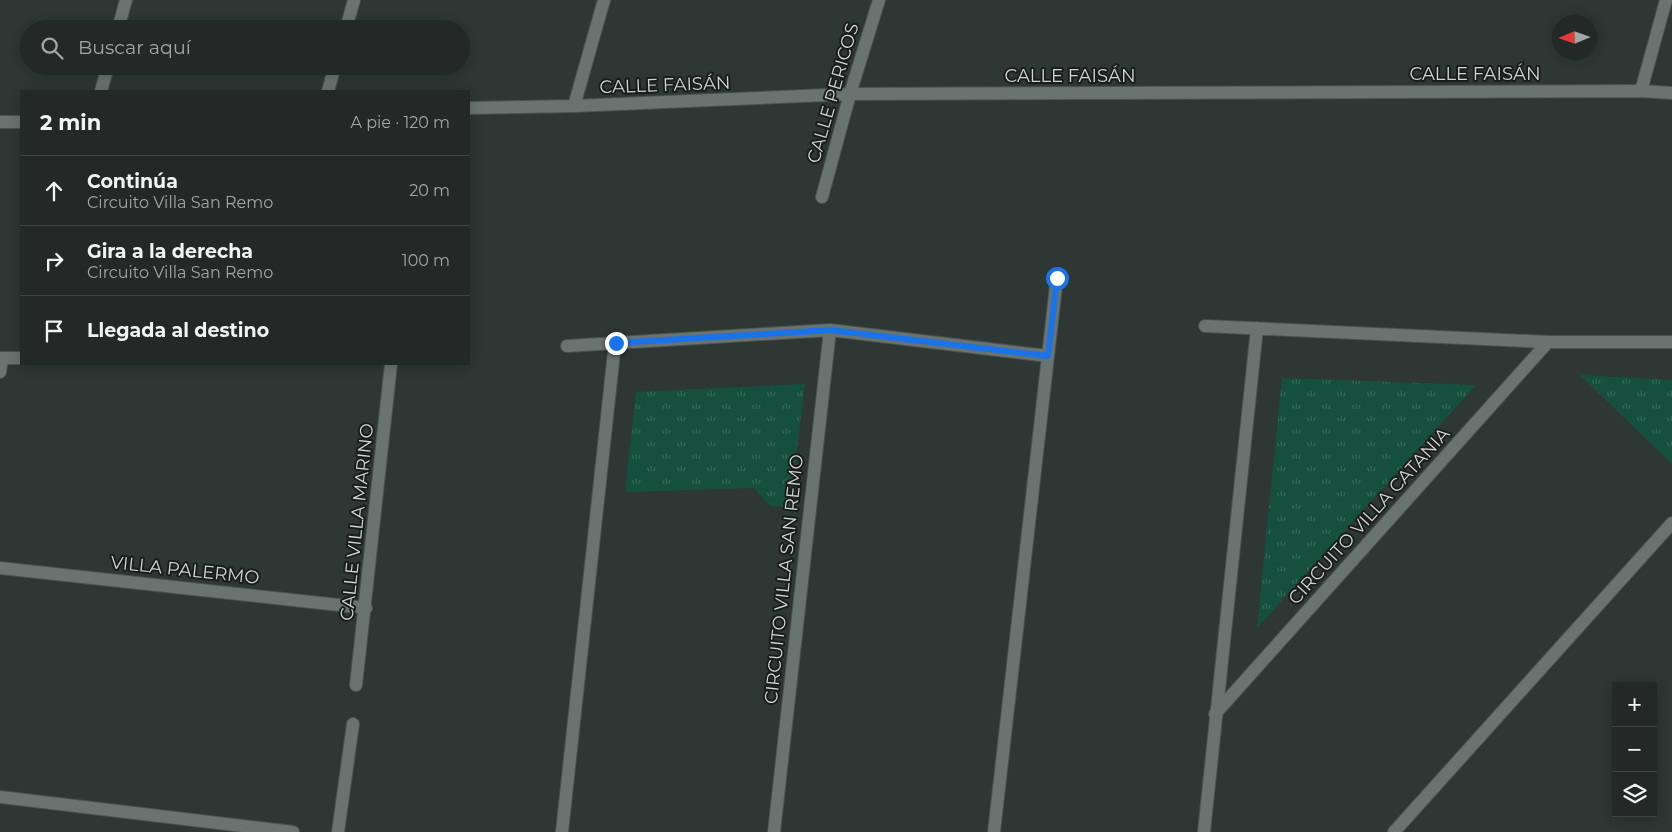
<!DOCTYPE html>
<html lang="es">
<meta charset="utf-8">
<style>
:root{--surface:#222926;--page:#2a312e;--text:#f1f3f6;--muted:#a2a6a7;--line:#3f4543}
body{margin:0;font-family:Montserrat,sans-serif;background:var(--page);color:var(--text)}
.controls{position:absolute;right:15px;bottom:15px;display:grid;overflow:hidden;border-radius:0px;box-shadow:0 2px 12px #0003}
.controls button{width:45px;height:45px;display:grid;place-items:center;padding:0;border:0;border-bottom:1px solid var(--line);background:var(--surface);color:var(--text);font:25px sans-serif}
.compass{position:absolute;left:1552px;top:15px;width:45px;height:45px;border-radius:50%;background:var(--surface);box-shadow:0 2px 12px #0003;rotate:268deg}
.stop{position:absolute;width:15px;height:15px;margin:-11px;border:4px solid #1a73e8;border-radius:50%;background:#fff}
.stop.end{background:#1a73e8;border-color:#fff;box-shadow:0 1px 5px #0008}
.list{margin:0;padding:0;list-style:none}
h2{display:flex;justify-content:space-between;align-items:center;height:65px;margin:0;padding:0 20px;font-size:21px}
h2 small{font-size:16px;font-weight:400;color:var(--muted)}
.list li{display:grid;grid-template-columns:32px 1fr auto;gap:15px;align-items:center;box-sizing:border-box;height:70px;padding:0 20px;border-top:1px solid var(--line)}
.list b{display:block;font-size:19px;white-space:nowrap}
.list p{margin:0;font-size:16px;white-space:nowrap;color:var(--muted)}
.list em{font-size:16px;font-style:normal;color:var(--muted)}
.icon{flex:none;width:28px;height:28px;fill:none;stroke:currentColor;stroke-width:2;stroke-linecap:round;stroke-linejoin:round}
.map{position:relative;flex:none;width:1672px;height:832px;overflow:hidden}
.search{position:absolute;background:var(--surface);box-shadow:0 2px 12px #0003;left:20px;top:20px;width:450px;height:55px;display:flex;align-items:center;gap:12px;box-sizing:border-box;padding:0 18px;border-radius:28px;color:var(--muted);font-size:19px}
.panel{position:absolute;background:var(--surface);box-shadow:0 2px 12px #0003;left:20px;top:90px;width:450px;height:275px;border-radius:0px}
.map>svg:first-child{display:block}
.park{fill:url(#park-tufts)}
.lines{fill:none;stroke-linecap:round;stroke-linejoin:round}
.street-casing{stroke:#4a524f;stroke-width:14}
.secondary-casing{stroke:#4a524f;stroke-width:14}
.street{stroke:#69736f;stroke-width:12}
.secondary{stroke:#69736f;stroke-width:12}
.route{stroke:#1a73e8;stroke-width:6}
.labels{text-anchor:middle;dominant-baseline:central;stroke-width:4;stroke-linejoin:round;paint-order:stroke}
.street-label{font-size:18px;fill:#d1d6d4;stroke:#191d1b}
</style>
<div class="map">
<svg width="1672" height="832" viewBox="0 0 1672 832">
<defs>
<pattern id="park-tufts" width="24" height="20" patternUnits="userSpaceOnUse" patternTransform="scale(1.25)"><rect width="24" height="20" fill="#14503d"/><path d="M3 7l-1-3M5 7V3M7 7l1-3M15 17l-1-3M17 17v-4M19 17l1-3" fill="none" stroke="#356858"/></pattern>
</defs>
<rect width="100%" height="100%" fill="#2e3733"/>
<path class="park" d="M 1580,375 L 1672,380 L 1672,464 Z
M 1282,378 L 1476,385 L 1257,628 Z
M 805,384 L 790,507 L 770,506 L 754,488 L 625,492 L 636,392 Z"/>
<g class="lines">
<g class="street-casing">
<path id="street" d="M 118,29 L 126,0
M 346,29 L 354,0
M 101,91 L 108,66
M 328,91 L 335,66
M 1641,91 L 1666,0
M 574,106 L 604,0
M 822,197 L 850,94 L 879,0
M 1205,326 L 1548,342 L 1672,342
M 567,346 L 830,330 L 1048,356
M 0,358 L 21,358
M 0,372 L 2,358
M 0,568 L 366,608
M 356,685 L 391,364
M 1215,714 L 1548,342
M 0,797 L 293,832
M 338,832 L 353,724
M 562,832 L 615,343
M 774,832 L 830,330
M 994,832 L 1057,277
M 1204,832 L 1257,328
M 1394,832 L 1672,523"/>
</g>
<g class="secondary-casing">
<path id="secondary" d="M 469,108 L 574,106 L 850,94 L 1641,91 L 1672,93
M 0,122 L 21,122"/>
</g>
<use href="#street" class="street"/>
<use href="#secondary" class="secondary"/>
</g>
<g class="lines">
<path class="route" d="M 616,343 L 830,330 L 1048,356 L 1057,278"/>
</g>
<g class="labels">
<g class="street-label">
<text x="1475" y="74">CALLE FAISÁN</text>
<text x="1070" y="76">CALLE FAISÁN</text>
<text transform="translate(665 85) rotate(-2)">CALLE FAISÁN</text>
<text transform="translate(833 93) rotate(-74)">CALLE PERICOS</text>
<text transform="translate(1369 516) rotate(-48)">CIRCUITO VILLA CATANIA</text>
<text transform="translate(357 522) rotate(-84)">CALLE VILLA MARINO</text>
<text transform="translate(185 570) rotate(6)">VILLA PALERMO</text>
<text transform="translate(784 579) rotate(-84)">CIRCUITO VILLA SAN REMO</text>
</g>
</g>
</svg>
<div class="controls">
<button>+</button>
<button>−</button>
<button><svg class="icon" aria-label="layers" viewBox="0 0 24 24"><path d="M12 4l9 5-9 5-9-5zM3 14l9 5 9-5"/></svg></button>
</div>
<svg class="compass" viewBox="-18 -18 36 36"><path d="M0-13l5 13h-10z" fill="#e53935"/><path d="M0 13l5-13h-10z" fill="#a2a6a7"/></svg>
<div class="stop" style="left:1057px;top:278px"></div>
<div class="stop end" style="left:616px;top:343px"></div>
<div class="search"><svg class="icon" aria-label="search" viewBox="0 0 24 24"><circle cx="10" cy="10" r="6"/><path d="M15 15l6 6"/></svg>Buscar aquí</div>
<section class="panel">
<h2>2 min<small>A pie · 120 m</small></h2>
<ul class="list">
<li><svg class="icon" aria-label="ahead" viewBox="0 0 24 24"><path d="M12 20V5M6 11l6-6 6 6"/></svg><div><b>Continúa</b><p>Circuito Villa San Remo</p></div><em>20 m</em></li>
<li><svg class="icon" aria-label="right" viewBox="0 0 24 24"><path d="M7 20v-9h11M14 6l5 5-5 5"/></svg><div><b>Gira a la derecha</b><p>Circuito Villa San Remo</p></div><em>100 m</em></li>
<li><svg class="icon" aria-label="arrive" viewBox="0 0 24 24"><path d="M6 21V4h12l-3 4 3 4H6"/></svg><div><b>Llegada al destino</b></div></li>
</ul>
</section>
</div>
